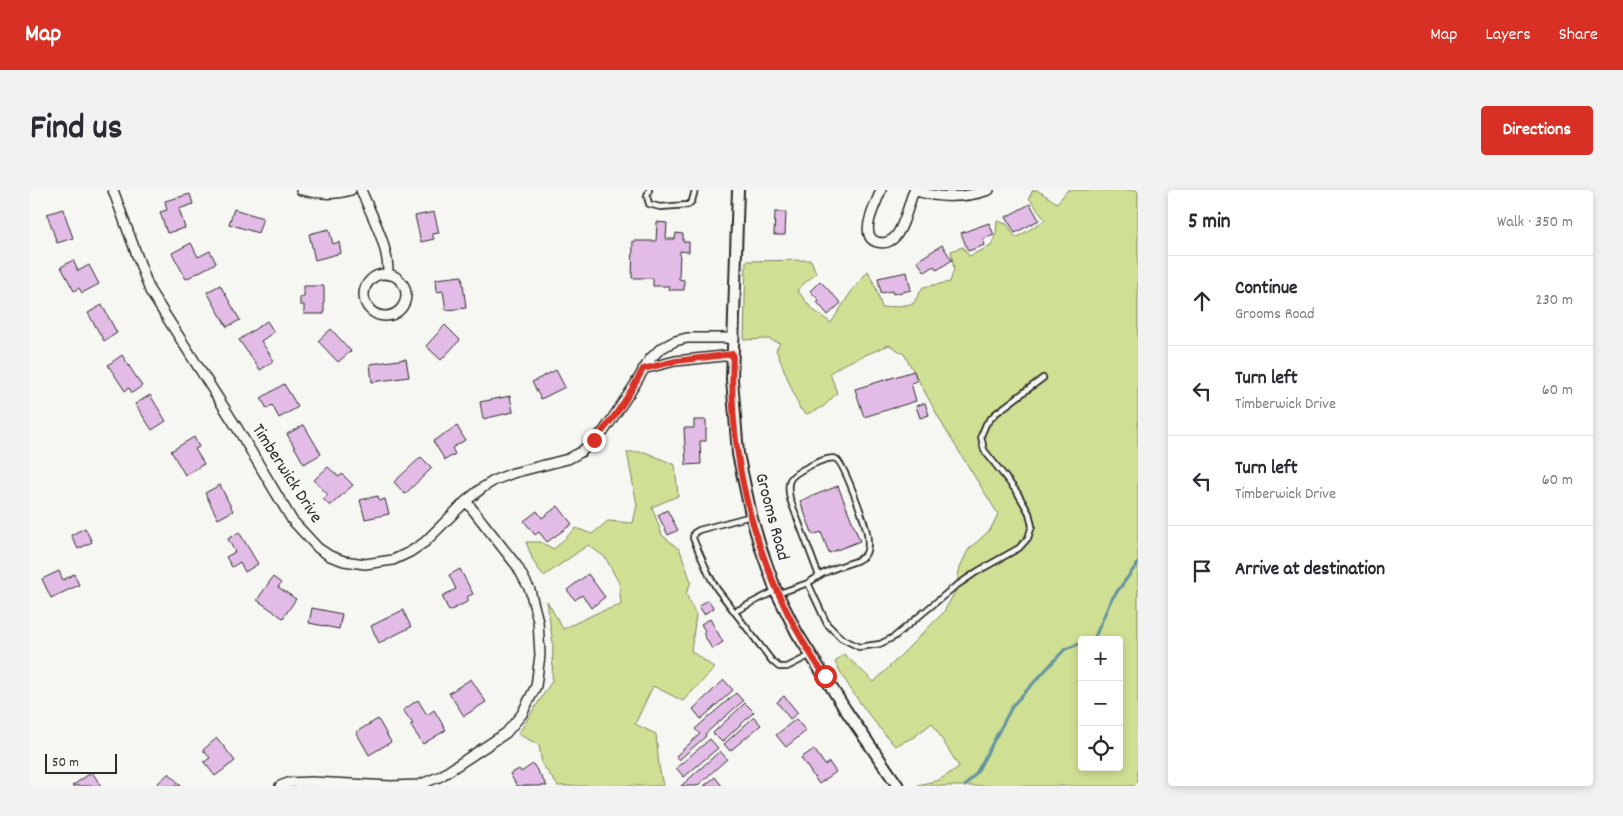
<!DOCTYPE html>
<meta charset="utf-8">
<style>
:root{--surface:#fff;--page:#f2f2f3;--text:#2b2b33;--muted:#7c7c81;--line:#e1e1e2;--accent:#d93025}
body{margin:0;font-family:Dekko,sans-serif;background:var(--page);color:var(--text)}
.controls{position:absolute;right:15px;bottom:15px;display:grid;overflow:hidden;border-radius:5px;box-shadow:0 2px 8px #0003}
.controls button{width:45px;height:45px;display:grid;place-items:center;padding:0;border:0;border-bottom:1px solid var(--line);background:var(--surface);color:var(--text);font:25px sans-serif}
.scale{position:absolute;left:15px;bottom:12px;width:72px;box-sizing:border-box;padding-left:5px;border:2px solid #2b2b2b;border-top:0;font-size:14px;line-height:18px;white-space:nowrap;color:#2b2b2b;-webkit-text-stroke:4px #f6f6f2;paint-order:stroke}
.stop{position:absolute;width:15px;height:15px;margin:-11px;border:4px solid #d93025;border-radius:50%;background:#fff}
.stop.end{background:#d93025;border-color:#fff;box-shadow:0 1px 5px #0008}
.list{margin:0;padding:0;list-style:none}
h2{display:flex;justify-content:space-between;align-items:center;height:65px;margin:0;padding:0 20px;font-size:21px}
h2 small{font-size:16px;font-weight:400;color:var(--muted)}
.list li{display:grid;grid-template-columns:32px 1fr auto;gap:15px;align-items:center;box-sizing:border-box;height:90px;padding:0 20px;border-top:1px solid var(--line)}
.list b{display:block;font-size:19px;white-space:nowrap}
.list p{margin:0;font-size:16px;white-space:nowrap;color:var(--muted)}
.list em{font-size:16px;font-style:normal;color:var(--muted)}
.icon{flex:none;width:28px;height:28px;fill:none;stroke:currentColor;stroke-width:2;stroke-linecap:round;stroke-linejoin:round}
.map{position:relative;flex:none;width:1108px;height:596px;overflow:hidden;border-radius:5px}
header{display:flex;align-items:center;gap:30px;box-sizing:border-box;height:70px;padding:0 25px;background:var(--accent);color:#fff}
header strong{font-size:24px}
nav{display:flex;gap:28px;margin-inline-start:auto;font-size:18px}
.intro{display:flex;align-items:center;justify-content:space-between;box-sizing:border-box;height:120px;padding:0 30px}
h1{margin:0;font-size:35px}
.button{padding:12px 22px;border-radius:5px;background:var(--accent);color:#fff;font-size:18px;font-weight:700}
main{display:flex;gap:30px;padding:0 30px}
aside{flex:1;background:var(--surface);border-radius:5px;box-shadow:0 2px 8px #0003}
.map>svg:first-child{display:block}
.green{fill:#cfdf93;stroke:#7d855f;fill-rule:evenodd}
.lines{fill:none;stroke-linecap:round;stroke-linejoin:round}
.stream{stroke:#6694a0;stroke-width:3}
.building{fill:#e2bce6;stroke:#2b2b2b}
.service-casing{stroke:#2b2b2b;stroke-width:8}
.minor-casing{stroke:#2b2b2b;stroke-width:12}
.tertiary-casing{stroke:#2b2b2b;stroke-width:14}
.service{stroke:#f6f6f2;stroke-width:4.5}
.minor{stroke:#f6f6f2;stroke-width:9}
.tertiary{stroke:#f6f6f2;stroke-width:10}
.route{stroke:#d93025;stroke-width:6}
.labels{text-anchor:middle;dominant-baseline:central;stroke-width:4;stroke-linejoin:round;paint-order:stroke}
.street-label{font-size:18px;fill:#2b2b2b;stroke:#f6f6f2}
</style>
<header>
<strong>Map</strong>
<nav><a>Map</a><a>Layers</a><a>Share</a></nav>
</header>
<div class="intro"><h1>Find us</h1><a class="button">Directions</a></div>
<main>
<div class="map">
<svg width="1108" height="596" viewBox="0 0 1108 596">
<rect width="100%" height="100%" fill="#f6f6f2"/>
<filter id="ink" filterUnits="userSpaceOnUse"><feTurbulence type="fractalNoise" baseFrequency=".02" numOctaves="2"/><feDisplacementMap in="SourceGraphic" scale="10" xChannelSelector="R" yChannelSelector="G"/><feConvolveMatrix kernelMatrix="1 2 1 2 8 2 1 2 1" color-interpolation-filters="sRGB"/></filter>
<g filter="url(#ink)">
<path class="green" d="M 1003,0 L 1007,0 L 1027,13 L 1038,0 L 1108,0 L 1108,596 L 889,596 L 888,595 L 909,590 L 929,577 L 902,533 L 884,547 L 865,556 C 842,530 821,503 805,472 L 814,464 L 844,492 L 913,423 L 925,402 L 930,377 L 938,360 L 960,340 L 968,324 L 915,239 L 874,164 L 859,155 L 812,175 L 800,183 L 807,203 L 793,217 L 777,224 L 770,219 L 746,160 L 750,153 L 738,149 L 714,150 L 716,71 L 781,70 L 786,83 L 767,100 L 782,119 L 801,133 L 821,102 L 838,81 L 846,98 L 852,118 L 883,114 L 893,97 L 920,92 L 924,79 L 921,61 L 933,57 L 939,66 L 961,56 L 966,43 L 967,31 L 977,34 L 986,48 L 1015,30 L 999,8 ZM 1052,450 L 1089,450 L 1089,577 L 1052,577 Z
M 597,262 L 615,262 L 645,275 L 648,306 L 622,317 L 632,345 L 650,360 L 661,392 L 656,404 L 666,425 L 661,461 L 685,478 L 653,511 L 623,496 L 605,534 L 626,544 L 629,576 L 633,596 L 528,596 L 512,574 L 509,555 L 488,544 L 522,491 L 523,455 L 517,411 L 533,439 L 569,422 L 591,415 L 589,393 L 575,367 L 558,355 L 514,386 L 504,373 L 496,352 L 510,352 L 524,359 L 546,338 L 562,344 L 578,331 L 603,333 L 607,315 Z"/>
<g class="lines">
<path class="stream" d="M 1062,450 L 1064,449 L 1081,410 L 1108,373
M 935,596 L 947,582 L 983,515 L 1035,459 L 1052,453"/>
</g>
<path class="building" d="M 160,4 L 163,14 L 149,19 L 155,38 L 137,43 L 130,22 L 137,20 L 135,11 Z
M 1000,14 L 1009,30 L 985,43 L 976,27 Z
M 33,19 L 43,48 L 27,53 L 17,24 Z
M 204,19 L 233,28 L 228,43 L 199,34 Z
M 404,22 L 409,43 L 402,44 L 404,49 L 391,52 L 385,26 Z
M 745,22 L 756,22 L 755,45 L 744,45 Z
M 627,32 L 637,33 L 636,49 L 645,49 L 646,43 L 653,44 L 653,52 L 659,52 L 659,62 L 650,61 L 649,89 L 654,90 L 654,100 L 639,100 L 640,96 L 623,96 L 623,88 L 602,88 L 603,51 L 626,51 Z
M 959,33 L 964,45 L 953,49 L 955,55 L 938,61 L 931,43 Z
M 299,39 L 303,54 L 309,52 L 311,63 L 285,70 L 279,44 Z
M 161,53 L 168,67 L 180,61 L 186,73 L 156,89 L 142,63 Z
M 912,55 L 922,70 L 907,80 L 904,76 L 895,82 L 887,71 Z
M 43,70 L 48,81 L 59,75 L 69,94 L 52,103 L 49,98 L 44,101 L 31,77 Z
M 877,82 L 881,100 L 863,104 L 862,101 L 851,103 L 848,88 Z
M 432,86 L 436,118 L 416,120 L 413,101 L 407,102 L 406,89 Z
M 790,91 L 811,113 L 798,125 L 787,112 L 789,110 L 780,101 Z
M 190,95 L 210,130 L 197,137 L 177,102 Z
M 274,96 L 294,96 L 294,124 L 274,124 L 274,115 L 270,115 L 270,107 L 274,107 Z
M 72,115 L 87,143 L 74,151 L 58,123 Z
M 237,131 L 244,142 L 231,151 L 244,171 L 230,180 L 209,150 Z
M 415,135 L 430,150 L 411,170 L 396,156 Z
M 301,139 L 321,161 L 308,172 L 288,151 Z
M 92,165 L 112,196 L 102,203 L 99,198 L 95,201 L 78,175 Z
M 376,169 L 379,187 L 342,192 L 340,174 Z
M 526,180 L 535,197 L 511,209 L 502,192 Z
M 884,181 L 887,191 L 881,193 L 886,211 L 834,227 L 825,199 Z
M 254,194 L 268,217 L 249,228 L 242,215 L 237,219 L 231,208 Z
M 120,205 L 136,231 L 122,240 L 105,214 Z
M 480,206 L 483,222 L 453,229 L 450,212 Z
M 895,213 L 899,225 L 890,228 L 886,216 Z
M 664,230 L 676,230 L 676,251 L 670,251 L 671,274 L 656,275 L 654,238 L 664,238 Z
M 274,235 L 291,264 L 274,274 L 257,244 Z
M 427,236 L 435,250 L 422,258 L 425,264 L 415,270 L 403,251 Z
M 164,247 L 169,257 L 165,259 L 174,274 L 155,285 L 141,261 Z
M 391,267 L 402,278 L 375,304 L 364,292 Z
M 298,277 L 309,287 L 312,284 L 323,295 L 300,316 L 293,309 L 298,305 L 284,290 Z
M 190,295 L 203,321 L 188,329 L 175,303 Z
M 808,296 L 830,351 L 799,363 L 791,342 L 783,345 L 770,311 Z
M 348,306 L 349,311 L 355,309 L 359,324 L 335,329 L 330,310 Z
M 528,316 L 542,334 L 517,352 L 509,342 L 505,345 L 494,331 L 507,321 L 512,328 Z
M 637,320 L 648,340 L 638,345 L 628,325 Z
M 55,338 L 62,352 L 48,359 L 41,345 Z
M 209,342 L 228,374 L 215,382 L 210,372 L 202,377 L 196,367 L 205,362 L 198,349 Z
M 430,379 L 443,404 L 437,407 L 439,411 L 419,421 L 412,406 L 426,399 L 419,385 Z
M 29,381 L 33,390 L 44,384 L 49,395 L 21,408 L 12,389 Z
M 558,384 L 575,407 L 561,418 L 552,405 L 545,410 L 537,400 Z
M 243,387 L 251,393 L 248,397 L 266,409 L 253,428 L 227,410 Z
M 678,410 L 684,418 L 674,424 L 669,416 Z
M 282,418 L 312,424 L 309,439 L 279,433 Z
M 373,420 L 381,437 L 349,453 L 341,436 Z
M 680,429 L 693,452 L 682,459 L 673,443 L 675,441 L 671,434 Z
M 441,489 L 456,512 L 434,526 L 419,503 Z
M 694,490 L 703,500 L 671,529 L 663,519 Z
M 706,503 L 713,511 L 675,544 L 676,546 L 649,570 L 646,566 L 670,544 L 665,539 Z
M 754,506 L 768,523 L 760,529 L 747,512 Z
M 388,510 L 397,525 L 404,520 L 416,540 L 393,554 L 380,535 L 383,534 L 373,520 Z
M 715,513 L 724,522 L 692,552 L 683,543 Z
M 724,527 L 731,535 L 700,561 L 694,554 Z
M 348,529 L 361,552 L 339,565 L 326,542 Z
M 766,529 L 776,541 L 756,557 L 746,545 Z
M 187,548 L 205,571 L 185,586 L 174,572 L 180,568 L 173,560 Z
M 680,549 L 688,558 L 654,587 L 646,578 Z
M 784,559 L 795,575 L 799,572 L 806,582 L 789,594 L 771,568 Z
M 690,561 L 697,569 L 667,596 L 651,596 Z
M 503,574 L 517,596 L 487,596 L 480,584 L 489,579 L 491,582 Z
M 62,582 L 71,596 L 42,596 Z
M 139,583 L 151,596 L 125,596 Z
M 685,587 L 692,596 L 674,596 Z"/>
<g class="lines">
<g class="service-casing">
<path id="service" d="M 619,0 L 617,6 L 619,14 L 630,17 L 658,15 L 662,11 L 665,0
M 721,326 L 669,340 L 664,343 L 663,348 L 665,353 L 679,385 L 687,399 L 742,471 L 749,477 L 757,477 L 781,465
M 778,393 C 783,390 788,386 794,383 C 804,378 815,375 826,371 C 829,369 833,368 835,365 C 839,359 838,349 837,343 C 835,332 814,273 806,269 C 798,265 764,282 760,290 C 757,296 759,302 760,309 L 789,386
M 747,404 L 778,393 L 797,434 L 811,448 L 829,457 L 850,454 L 864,447 L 923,398 L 948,381 L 989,358 L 998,348 L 1002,336 L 999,323 L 987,302 L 954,260 L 951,246 L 956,234 L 965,224 L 1013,188
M 704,422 L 745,401"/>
</g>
<g class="minor-casing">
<path id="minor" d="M 83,0 L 120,101 L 209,241 L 262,330 L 288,358 L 300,366 L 314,371 L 335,374 L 363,370 L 380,362 L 395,352 L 436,311 L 452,298 L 465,290 L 483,283 L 538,269 L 551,262 L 574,241 L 604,196 L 620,169 L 630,159 L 645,151 L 657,148 L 704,148
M 271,0 C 286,4 306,5 321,0
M 331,0 C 342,27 359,55 358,85
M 851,0 C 847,12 827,46 847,52 C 854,54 860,52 865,47 C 874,37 879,13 884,0
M 884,0 C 908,9 935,8 959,0
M334 105a21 21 0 1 1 42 0a21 21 0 1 1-42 0Z
M 613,179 L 645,171 L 703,165
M 250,596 L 258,593 L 281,592 L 361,596 L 389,595 L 411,586 L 476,543 L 492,524 L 506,496 L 510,465 L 508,431 L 500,400 L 487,376 L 436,311"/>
</g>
<g class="tertiary-casing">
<path id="tertiary" d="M 708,0 L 702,189 L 708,264 L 722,329 L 730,356 L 746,401 L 767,443 L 815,519 L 868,596"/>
</g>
<use href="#service" class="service"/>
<use href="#minor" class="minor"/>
<use href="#tertiary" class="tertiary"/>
</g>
</g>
<g class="lines" filter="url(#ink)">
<path class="route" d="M 564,250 C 584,230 600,204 613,179 L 646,171 L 703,164 C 697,277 731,394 795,486"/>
</g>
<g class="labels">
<g class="street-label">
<text transform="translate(256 284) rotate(57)">Timberwick Drive</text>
<text transform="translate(741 327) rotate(75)">Grooms Road</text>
</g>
</g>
</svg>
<div class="controls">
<button>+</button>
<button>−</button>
<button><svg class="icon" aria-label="locate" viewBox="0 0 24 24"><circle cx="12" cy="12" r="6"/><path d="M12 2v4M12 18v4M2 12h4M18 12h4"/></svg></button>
</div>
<div class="scale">50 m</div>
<div class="stop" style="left:795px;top:486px"></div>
<div class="stop end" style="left:564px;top:250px"></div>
</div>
<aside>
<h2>5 min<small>Walk · 350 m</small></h2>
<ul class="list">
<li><svg class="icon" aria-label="ahead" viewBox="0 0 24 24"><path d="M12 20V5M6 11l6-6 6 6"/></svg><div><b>Continue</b><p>Grooms Road</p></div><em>230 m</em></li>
<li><svg class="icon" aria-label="left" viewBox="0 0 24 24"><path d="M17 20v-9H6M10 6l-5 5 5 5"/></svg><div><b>Turn left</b><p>Timberwick Drive</p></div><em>60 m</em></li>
<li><svg class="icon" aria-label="left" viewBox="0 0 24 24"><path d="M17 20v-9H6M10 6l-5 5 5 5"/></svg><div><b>Turn left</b><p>Timberwick Drive</p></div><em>60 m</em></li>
<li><svg class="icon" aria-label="arrive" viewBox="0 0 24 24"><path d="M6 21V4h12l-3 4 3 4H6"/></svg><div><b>Arrive at destination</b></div></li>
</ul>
</aside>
</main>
